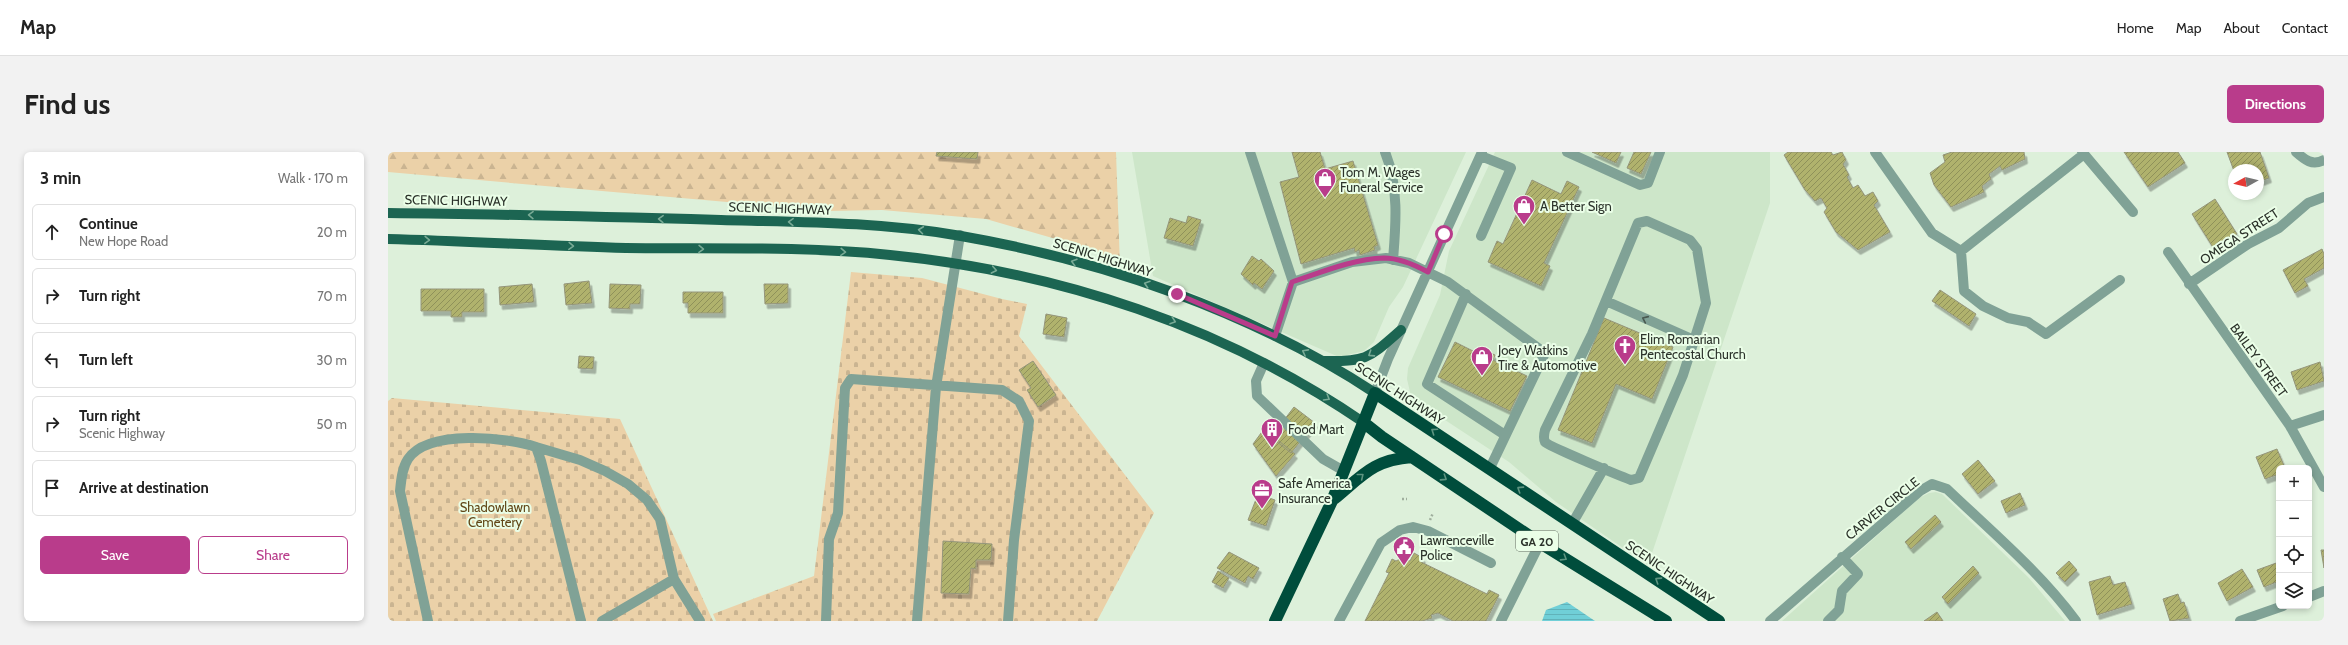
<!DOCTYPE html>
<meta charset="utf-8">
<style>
:root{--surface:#fff;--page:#f2f2f2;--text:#222;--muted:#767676;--line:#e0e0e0;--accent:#b93c8b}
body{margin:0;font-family:Cabin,sans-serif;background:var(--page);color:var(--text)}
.controls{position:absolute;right:12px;bottom:12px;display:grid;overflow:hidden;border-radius:6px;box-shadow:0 2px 6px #0003}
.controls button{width:36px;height:36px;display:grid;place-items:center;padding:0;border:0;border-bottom:1px solid var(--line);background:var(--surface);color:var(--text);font:20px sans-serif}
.compass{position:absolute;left:1840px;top:12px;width:36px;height:36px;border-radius:50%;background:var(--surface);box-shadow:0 2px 6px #0003;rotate:262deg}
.stop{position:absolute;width:12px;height:12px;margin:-9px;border:3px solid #b93c8b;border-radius:50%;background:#fff}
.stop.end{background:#b93c8b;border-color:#fff;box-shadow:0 1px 4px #0008}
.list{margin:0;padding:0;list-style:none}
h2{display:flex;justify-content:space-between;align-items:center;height:52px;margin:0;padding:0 16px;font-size:17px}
h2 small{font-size:13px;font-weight:400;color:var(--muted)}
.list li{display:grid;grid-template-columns:26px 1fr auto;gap:12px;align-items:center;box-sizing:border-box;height:56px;margin:0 8px 8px;padding:0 8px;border:1px solid var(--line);border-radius:6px}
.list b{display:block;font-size:15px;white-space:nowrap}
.list p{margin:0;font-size:13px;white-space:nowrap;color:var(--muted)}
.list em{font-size:13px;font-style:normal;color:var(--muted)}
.actions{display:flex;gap:8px;padding:12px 16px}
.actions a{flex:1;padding:9px 0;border:1px solid var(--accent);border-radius:6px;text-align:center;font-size:14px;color:var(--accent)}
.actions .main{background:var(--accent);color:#fff}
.icon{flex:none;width:22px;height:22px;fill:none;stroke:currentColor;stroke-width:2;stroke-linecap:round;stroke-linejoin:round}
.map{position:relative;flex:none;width:1936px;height:469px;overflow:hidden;border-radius:6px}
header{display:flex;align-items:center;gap:24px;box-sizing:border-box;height:56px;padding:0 20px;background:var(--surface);border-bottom:1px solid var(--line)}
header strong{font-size:19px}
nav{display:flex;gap:22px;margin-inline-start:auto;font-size:14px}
.intro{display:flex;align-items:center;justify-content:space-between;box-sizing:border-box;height:96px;padding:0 24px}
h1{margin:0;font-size:28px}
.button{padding:10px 18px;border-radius:6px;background:var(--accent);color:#fff;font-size:14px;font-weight:700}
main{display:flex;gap:24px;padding:0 24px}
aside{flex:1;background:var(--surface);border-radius:6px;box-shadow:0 2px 6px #0003}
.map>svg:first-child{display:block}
.built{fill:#cde6c9}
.forest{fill:url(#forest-firs)}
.cemetery{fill:url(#cemetery-stones)}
.water{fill:url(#water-rules)}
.building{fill:url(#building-hatch);stroke:#94957b;filter:url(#shadow)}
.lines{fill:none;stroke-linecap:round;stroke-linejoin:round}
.path{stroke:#9fae9d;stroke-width:2.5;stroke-dasharray:2 2;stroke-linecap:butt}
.minor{stroke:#80a296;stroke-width:10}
.major{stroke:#1c6552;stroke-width:10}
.highway{stroke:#004d3c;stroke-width:12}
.oneway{stroke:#79aa95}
.oneway2{stroke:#495950}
.oneway3{stroke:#5e9480}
.route{stroke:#b93c8b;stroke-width:5}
.labels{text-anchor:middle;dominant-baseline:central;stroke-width:4;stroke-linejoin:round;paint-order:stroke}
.shield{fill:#eafee7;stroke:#646f63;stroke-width:1}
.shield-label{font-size:12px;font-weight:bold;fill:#2b322a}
.poi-label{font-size:13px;fill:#2b322a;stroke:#eafee7;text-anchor:start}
.street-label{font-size:13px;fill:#2b322a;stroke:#eafee7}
.park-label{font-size:13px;fill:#614717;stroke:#eafee7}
</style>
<header>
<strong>Map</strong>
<nav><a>Home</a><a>Map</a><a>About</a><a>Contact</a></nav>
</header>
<div class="intro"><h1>Find us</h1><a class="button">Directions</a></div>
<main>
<aside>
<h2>3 min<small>Walk · 170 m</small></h2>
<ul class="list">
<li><svg class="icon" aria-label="ahead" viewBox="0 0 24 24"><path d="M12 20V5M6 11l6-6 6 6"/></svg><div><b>Continue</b><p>New Hope Road</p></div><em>20 m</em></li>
<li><svg class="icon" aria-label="right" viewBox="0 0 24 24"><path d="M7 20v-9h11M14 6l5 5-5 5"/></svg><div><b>Turn right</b></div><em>70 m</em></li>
<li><svg class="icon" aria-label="left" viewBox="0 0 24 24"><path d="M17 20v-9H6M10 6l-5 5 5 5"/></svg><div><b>Turn left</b></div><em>30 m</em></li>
<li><svg class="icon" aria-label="right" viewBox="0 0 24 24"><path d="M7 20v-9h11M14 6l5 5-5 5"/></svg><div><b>Turn right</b><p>Scenic Highway</p></div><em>50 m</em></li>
<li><svg class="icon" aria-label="arrive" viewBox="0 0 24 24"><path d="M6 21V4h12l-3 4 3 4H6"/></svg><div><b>Arrive at destination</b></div></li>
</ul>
<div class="actions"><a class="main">Save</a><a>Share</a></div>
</aside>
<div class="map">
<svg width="1936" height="469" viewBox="0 0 1936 469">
<defs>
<pattern id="forest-firs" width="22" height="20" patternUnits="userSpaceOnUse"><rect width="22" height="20" fill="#ebd1a8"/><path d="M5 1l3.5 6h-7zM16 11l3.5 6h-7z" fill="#cab491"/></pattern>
<pattern id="cemetery-stones" width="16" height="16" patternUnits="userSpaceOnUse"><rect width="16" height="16" fill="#ebd1a8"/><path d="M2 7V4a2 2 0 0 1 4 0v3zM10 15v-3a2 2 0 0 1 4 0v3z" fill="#cab491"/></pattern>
<pattern id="water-rules" width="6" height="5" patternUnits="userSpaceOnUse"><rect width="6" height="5" fill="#70cfd7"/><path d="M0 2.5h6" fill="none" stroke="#61b2b9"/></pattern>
<pattern id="building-hatch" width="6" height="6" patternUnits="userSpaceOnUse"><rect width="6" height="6" fill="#b0b26d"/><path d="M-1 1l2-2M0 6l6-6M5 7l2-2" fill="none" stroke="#8f915a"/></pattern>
<filter id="shadow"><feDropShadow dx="2.5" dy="4.5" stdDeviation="0" flood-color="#0004"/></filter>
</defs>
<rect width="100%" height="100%" fill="#ddf0da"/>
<path class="built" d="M 744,0 L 1078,0 L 1015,135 L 1001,155 L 986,190 L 976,199 L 951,205 L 765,124 Z
M 1107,0 L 1382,0 L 1382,51 L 1260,413 L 1168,350 L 1121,310 L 1025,247 L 1022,240 L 1019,227 L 1020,216 L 1052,143 L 1061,99 Z
M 1548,340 L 1554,342 L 1641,426 L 1677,469 L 1394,469 L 1531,346 L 1541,341 Z"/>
<path class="forest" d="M 0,0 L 728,0 L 732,114 L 706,98 L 598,67 L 494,58 L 440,59 L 0,20 Z"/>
<path class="cemetery" d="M 463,120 L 534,126 L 614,147 L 639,152 L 631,184 L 766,361 L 709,469 L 328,469 L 325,462 L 426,424 Z
M 4,246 L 232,267 L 325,469 L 0,469 L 0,249 Z"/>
<path class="water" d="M 1179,450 L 1207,469 L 1154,469 L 1158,458 Z"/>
<path class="building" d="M 549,0 L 590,0 L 589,7 L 548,4 Z
M 904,0 L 932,0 L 937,17 L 965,9 L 990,93 L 986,95 L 987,98 L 972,103 L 971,98 L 967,100 L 966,96 L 913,112 L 892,30 L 911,25 Z
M 1204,0 L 1233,0 L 1228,11 Z
M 1246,0 L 1263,0 L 1253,22 L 1239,16 Z
M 1400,0 L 1443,0 L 1445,3 L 1454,0 L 1458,8 L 1455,12 L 1461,23 L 1459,25 L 1465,36 L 1470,33 L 1477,44 L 1485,40 L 1490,49 L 1486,53 L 1502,80 L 1470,98 L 1448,80 L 1436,60 L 1439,56 L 1433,46 L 1427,49 L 1417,38 L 1396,3 Z
M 1564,0 L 1636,0 L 1637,7 L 1614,18 L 1612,14 L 1601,22 L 1603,27 L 1594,34 L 1596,40 L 1563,55 L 1546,33 L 1542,21 L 1557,10 L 1555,3 Z
M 1736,0 L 1790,0 L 1797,11 L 1760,35 Z
M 1839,0 L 1872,0 L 1881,26 L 1870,30 L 1870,18 L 1846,19 Z
M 1144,28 L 1173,42 L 1179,29 L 1191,35 L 1156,111 L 1162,114 L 1153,134 L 1100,110 L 1109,89 L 1115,92 Z
M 1827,47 L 1849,82 L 1826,97 L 1804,62 Z
M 800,64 L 813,68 L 805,94 L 776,86 L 782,66 L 798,71 Z
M 1934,97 L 1936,102 L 1936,116 L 1916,127 L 1920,134 L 1907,141 L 1895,118 Z
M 864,104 L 871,109 L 873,107 L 886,119 L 874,137 L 866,131 L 865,133 L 853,122 Z
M 201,129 L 204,151 L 178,153 L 176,132 Z
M 144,132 L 146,150 L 112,153 L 111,135 Z
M 222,132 L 253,133 L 252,152 L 242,152 L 242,157 L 221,156 Z
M 376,132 L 400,132 L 400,151 L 377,152 Z
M 33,137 L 96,137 L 96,160 L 74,160 L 74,165 L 63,165 L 63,159 L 33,159 Z
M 1552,138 L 1588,162 L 1581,174 L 1544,149 Z
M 295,140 L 335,140 L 335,161 L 300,161 L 300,151 L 295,151 Z
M 658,162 L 679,166 L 676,185 L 655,182 Z
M 1216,166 L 1285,195 L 1264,247 L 1228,232 L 1204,291 L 1170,278 Z
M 1067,190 L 1093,203 L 1096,198 L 1107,203 L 1105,208 L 1139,224 L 1122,259 L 1050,225 Z
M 191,204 L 206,205 L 205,217 L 190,216 Z
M 645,209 L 668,243 L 650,255 L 639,238 L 643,236 L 631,218 Z
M 1932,210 L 1936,229 L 1909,238 L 1903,220 Z
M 906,255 L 927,271 L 903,301 L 883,285 Z
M 876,277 L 907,302 L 888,324 L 865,292 Z
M 1889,297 L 1897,316 L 1891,316 L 1891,322 L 1877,327 L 1868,305 Z
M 1590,308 L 1607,329 L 1590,342 L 1574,322 Z
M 1632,341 L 1637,353 L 1618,361 L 1613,349 Z
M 870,342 L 887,348 L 878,374 L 860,368 Z
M 1547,363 L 1553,370 L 1523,397 L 1517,390 Z
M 555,389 L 604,392 L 603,408 L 588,408 L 588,417 L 583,416 L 581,442 L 553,441 Z
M 1933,398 L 1936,398 L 1936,416 Z
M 841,400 L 871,416 L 865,427 L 860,424 L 857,431 L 829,416 Z
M 1026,401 L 1035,406 L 1033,410 L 1099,442 L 1101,438 L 1111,443 L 1098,469 L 1065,469 L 1050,461 L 1043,463 L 1044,466 L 1034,469 L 977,469 L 1001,421 L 998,420 L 1004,407 L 1008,409 L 1014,406 L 1022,409 Z
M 1681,409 L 1689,418 L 1677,430 L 1668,421 Z
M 1891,410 L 1891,429 L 1876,435 L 1869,418 Z
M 1585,414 L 1591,421 L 1560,452 L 1554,445 Z
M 1854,417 L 1865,435 L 1839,449 L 1830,431 Z
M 830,419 L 841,426 L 835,436 L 824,430 Z
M 1722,424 L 1725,433 L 1737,430 L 1744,452 L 1709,463 L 1701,430 Z
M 1790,442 L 1793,451 L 1796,450 L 1801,466 L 1782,469 L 1775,447 Z
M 1549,460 L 1555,469 L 1536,469 Z"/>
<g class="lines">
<path class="path" d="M 1014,347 L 1019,347
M 1042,368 L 1045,361"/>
<path class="minor" d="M 862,0 L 905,130
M 997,0 C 1011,34 1008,72 1005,108
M 1179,0 L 1252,33 L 1260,31 L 1272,0
M 1487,0 L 1544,81 L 1573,99 L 1696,2 L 1694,0
M 1908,0 C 1917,8 1924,14 1936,8
M 1696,2 L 1745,60
M 1093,4 L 1123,16 L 1093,84
M 1259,69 L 1302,88 L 1309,97 L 1318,151 L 1295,223 L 1251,326 L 1243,328 C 1232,324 1160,294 1157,290 C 1155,286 1156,282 1157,278 L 1204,182 L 1250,71 Z
M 1573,99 L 1576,139 L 1595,154 L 1620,166 L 1640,170 L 1658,182 L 1732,128
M 1780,100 L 1902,274 L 1936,335
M 1801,132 L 1860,92 L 1891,76 L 1920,51 L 1936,45
M 1078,142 L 1039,232 L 1117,283
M 1218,149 L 1306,188
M 887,184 L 905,130 L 964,110 L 998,106 L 1021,111 L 1060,130 L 1157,201 L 1102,316
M 876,211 L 868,229 L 869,244 L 935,307 L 956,319
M 987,241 L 1000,207 L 1094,0
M 1902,274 L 1936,263
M 148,295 L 192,308 L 217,319 L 240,332 L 259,348 L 272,367 L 286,427 L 312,469
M 1184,372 L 1216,316
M 1921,445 L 1936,439
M 40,469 L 12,339 C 13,329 14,316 20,307 C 40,277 119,285 148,295 L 153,309 L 193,469
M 214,469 L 286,427
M 438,469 L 441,387 L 450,361 L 457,236 L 463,227 L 614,238 L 631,249 L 641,269 L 626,388 L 620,469
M 529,469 L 548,235 L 572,83
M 951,469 L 993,391 L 1012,378 L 1025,375 L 1040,379 L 1103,411
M 1113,469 L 1152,391
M 1382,469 L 1532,339 L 1544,332 L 1559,337 C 1603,379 1652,420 1688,469
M 1440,469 L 1451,458 L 1454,439 L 1470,422 L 1454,405
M 1852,469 L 1895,454"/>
<path class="major" d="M 0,61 C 111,62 222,65 333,68 C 413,70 494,70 573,84 C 717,109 864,160 987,241
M 0,87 C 79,89 159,94 238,96 C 326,97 415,94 502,103 C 671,120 835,174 975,270
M 935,209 C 979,210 981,206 1013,178"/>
<path class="highway" d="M 975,270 L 994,285 L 1152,391 L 1278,469
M 946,347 C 975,323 985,308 1024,305
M 887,469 L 944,349 L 987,241 L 1331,469"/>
</g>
<defs><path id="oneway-chevron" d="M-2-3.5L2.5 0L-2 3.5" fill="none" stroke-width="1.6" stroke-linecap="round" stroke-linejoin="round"/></defs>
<g class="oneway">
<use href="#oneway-chevron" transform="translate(143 63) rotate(-179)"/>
<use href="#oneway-chevron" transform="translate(273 67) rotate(-178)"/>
<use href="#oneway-chevron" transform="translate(403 70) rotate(-178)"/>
<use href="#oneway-chevron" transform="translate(533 78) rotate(-173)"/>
<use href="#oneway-chevron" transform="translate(39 88) rotate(2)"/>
<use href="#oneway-chevron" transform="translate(183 94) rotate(2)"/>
<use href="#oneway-chevron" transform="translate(313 97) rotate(1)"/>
<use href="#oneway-chevron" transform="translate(455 100) rotate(3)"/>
<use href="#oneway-chevron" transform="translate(686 110) rotate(-164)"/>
<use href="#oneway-chevron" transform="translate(606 118) rotate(11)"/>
<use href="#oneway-chevron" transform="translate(759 132) rotate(-162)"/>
<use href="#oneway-chevron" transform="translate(785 169) rotate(19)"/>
<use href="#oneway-chevron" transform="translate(917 200) rotate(-152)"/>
<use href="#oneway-chevron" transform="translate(983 202) rotate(147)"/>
<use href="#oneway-chevron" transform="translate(939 246) rotate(31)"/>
</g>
<use class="oneway2" href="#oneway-chevron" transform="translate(1257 167) rotate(-156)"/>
<g class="oneway3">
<use href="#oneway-chevron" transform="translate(1046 279) rotate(-146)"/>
<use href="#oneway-chevron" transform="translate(973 324) rotate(-39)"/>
<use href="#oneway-chevron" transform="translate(1056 326) rotate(33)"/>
<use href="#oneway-chevron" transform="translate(1132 337) rotate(-147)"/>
<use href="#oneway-chevron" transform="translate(1176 406) rotate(32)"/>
<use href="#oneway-chevron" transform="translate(1270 428) rotate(-147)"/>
</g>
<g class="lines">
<path class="route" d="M 789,142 L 887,184 L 904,130 C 934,120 965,107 996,106 C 1011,106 1027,113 1040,120 L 1056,82"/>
</g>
<defs>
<g id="shop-pin" transform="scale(1.15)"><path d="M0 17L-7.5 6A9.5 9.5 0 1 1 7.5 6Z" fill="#b93c8b" stroke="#eafee7"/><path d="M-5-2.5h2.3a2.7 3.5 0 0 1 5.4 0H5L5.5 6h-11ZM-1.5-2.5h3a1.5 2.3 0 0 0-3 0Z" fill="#fff"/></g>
<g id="church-pin" transform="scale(1.15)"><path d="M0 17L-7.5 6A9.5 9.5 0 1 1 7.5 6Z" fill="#b93c8b" stroke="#eafee7"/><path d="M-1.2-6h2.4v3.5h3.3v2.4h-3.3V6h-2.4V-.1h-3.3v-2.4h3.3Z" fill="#fff"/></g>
<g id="building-pin" transform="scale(1.15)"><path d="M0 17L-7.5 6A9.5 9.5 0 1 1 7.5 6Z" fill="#b93c8b" stroke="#eafee7"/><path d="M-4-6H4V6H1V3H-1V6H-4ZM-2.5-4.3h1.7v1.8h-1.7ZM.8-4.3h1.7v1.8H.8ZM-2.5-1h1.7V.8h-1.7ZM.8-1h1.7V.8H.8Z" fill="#fff"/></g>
<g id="office-pin" transform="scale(1.15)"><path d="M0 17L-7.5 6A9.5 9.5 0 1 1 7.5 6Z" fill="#b93c8b" stroke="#eafee7"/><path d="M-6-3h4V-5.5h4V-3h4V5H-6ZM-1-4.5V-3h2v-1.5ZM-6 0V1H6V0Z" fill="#fff"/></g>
<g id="civic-pin" transform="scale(1.15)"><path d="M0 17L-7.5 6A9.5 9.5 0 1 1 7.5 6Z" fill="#b93c8b" stroke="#eafee7"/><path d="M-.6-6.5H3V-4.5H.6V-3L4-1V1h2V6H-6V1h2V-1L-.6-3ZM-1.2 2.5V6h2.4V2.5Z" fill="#fff"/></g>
</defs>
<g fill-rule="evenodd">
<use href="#shop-pin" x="937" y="27"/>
<use href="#shop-pin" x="1136" y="54"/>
<use href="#church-pin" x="1237" y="194"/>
<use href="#shop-pin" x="1094" y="205"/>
<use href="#building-pin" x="884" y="277"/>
<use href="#office-pin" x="874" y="338"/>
<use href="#civic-pin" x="1016" y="395"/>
</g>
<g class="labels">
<rect class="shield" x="1128" y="379" width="42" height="20" rx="3"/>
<g class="shield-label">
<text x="1149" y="389">GA 20</text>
</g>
<g class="poi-label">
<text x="952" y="20">Tom M. Wages<tspan x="952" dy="15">Funeral Service</tspan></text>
<text x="1152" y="54">A Better Sign</text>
<text x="1252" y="187">Elim Romarian<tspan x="1252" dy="15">Pentecostal Church</tspan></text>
<text x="1110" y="198">Joey Watkins<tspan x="1110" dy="15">Tire &amp; Automotive</tspan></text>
<text x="900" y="277">Food Mart</text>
<text x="890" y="331">Safe America<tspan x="890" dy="15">Insurance</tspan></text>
<text x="1032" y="388">Lawrenceville<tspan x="1032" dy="15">Police</tspan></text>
</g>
<g class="street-label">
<text transform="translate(68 48) rotate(1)">SCENIC HIGHWAY</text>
<text transform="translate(392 56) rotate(2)">SCENIC HIGHWAY</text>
<text transform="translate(1851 84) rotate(-33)">OMEGA STREET</text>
<text transform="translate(715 105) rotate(17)">SCENIC HIGHWAY</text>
<text transform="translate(1871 208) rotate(54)">BAILEY STREET</text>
<text transform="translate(1012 241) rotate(33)">SCENIC HIGHWAY</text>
<text transform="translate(1494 356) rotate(-39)">CARVER CIRCLE</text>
<text transform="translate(1282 420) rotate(34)">SCENIC HIGHWAY</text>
</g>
<g class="park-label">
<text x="107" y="355">Shadowlawn<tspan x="107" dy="15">Cemetery</tspan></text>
</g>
</g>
</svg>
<div class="controls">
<button>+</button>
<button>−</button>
<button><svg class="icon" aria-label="locate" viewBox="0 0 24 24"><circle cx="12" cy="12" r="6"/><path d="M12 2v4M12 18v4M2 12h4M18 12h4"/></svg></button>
<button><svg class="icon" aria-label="layers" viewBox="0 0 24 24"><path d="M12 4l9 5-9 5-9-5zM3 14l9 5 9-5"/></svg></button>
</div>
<svg class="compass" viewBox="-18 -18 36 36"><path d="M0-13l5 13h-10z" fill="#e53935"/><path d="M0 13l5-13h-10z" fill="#767676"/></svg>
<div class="stop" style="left:1056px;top:82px"></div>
<div class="stop end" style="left:789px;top:142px"></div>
</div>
</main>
